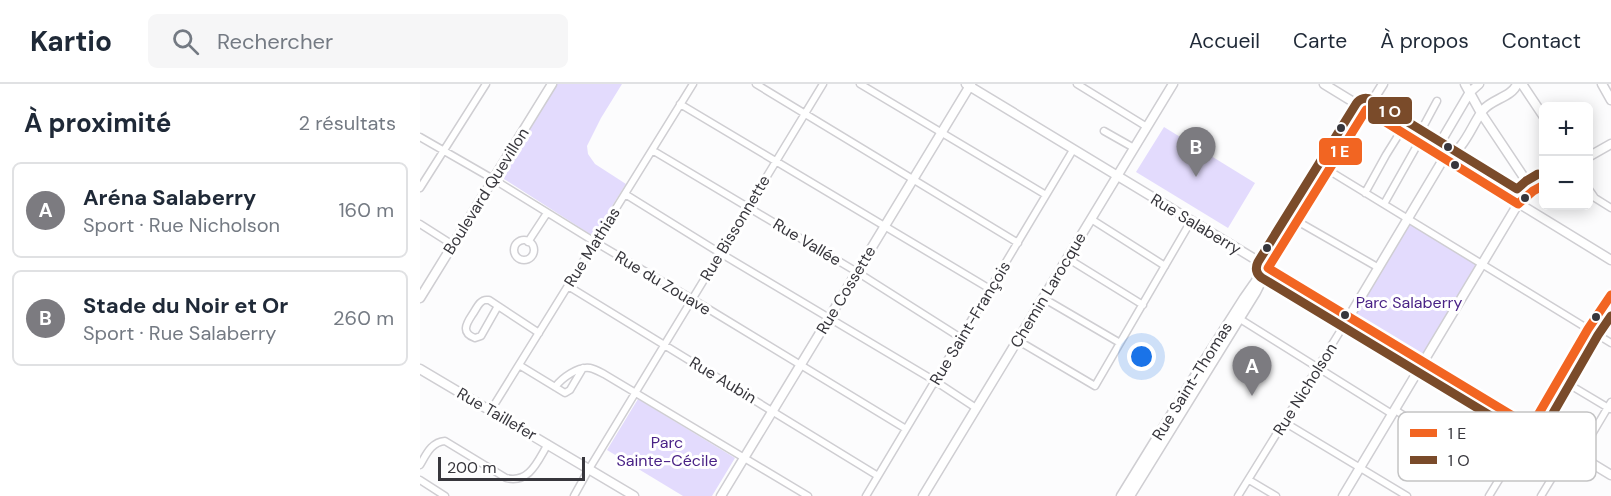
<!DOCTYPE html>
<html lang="fr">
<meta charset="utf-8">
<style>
:root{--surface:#fff;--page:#f6f6f7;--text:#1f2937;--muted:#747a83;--line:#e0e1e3;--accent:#7c7b80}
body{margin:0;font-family:"DM Sans",sans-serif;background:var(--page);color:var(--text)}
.controls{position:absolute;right:18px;top:18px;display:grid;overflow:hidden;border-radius:9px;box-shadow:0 3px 15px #0003}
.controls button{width:54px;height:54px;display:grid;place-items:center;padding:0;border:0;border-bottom:2px solid var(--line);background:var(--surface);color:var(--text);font:30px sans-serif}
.scale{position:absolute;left:18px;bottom:15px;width:147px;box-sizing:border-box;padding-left:6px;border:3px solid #37363c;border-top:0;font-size:16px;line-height:21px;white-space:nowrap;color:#37363c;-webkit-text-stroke:4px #fff;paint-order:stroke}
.you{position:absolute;left:722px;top:273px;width:21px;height:21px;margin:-15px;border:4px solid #fff;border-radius:50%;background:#1a73e8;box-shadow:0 0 0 9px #1a73e833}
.badge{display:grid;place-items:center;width:39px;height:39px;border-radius:50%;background:var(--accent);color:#fff;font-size:20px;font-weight:700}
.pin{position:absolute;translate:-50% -50px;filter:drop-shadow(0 2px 3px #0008)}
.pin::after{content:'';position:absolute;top:32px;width:21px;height:18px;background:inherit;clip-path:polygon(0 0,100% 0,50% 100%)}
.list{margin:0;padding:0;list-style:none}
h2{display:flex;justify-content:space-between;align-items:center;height:78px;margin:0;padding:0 24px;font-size:26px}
h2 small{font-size:20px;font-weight:400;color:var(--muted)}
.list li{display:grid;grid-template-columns:39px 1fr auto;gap:18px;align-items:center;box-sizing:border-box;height:96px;margin:0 12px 12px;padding:0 12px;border:2px solid var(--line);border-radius:9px}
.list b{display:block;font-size:22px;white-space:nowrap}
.list p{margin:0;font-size:20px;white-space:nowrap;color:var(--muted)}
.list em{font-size:20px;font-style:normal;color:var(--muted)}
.icon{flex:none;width:33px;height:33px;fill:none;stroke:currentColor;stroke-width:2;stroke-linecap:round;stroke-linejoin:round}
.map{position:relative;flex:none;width:1191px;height:412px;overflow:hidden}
header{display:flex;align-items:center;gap:36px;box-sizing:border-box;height:84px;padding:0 30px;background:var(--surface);border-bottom:2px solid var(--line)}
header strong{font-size:28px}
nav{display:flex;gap:33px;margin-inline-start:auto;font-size:21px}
.search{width:420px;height:54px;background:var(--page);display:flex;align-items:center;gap:15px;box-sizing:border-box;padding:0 21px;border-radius:9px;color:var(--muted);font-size:22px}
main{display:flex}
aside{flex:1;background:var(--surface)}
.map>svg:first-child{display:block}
.green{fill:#e3dbfd}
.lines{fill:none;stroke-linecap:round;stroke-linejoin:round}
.street-casing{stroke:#cfced2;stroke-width:9}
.secondary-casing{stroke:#cfced2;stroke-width:11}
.street{stroke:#fff;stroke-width:6}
.secondary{stroke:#fff;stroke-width:8}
.bus-1-casing{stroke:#fff;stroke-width:14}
.bus-2-casing{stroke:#fff;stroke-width:14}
.bus-1{stroke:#f26522;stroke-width:9}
.bus-2{stroke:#7a4b2a;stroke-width:9}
.bus-dot{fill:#37363c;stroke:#fff;stroke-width:2}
.labels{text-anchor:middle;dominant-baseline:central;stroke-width:6;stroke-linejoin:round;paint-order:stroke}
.street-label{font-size:16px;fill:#37363c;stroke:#fff}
.park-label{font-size:16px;fill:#492286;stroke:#fff}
.key{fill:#fff;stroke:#c3c3c4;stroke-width:1.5}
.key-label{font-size:16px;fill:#37363c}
.line-badge{stroke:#fff;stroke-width:2}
.badge-label{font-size:16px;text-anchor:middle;font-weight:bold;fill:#fff}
</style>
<header>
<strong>Kartio</strong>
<div class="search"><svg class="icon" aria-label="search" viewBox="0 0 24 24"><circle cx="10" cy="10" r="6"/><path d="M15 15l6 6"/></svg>Rechercher</div>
<nav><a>Accueil</a><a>Carte</a><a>À propos</a><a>Contact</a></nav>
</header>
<main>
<aside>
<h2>À proximité<small>2 résultats</small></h2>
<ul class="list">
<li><span class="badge">A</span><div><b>Aréna Salaberry</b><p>Sport · Rue Nicholson</p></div><em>160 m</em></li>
<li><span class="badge">B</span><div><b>Stade du Noir et Or</b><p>Sport · Rue Salaberry</p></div><em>260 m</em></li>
</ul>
</aside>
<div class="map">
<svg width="1191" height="412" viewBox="0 0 1191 412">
<rect width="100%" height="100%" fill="#fcfcfd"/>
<path class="green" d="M 136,0 L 202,0 L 181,34 L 167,62 L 168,70 L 175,80 L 206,100 L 173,152 L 84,95 L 83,91 L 84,87 Z
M 744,43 L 835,99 L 808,144 L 716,88 Z
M 988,135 L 1062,180 L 1003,279 L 929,233 Z
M 218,315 L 315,374 L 292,412 L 263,412 L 187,366 Z"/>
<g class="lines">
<g class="street-casing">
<path id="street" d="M 336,0 L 598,159
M 440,0 L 626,111
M 657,0 L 727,43
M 260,20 L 570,205
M 684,47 L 714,64
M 0,53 L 73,95 L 175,158 L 272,215 L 486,345
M 996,56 L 1017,17
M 232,66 L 437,188 L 541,254
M 908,86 L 1191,259
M 0,104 L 66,0
M 1168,104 L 1175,114 L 1191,124
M 945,109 L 966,71 L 981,47
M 205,110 L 300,169 L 515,297 L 556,324
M 964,120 L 999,58
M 671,135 L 745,182
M 877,137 L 959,184
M 0,140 L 33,161
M94 166a10 10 0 1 1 20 0a10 10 0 1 1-20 0Z
M 108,158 L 127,129
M 647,174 L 723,221
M 148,202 L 458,392
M 623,214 L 700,259
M 78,222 L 61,252 L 55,254 C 41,249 46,240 52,231 C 55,227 57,222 60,219 C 64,215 65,216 69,216 L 119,249
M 820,235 L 972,330
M 597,256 L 675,302 L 771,137
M 99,281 L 145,309 L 150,306 L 163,284
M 1140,295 L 1190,325
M 135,303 C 142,294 158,282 170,284 C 175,285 180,288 184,290 L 388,412
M 71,326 L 273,0
M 975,326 L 1012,349
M 864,338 L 987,412
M 1159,372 L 1191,318
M 0,381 C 6,371 11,358 25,357 L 86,394 C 110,400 118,376 128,360
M 0,396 L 25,412
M 829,396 L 856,412
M 154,412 L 169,385 L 403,0
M 446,412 L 653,66
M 818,412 L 929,233
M 1069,412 L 1111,343
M 1121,412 L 1149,366"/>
</g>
<g class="secondary-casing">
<path id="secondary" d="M 546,0 L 1191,391
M 904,0 L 1191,176
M 1045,0 L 1061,29 L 1113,107
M 1102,0 L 1124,33
M 1182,0 L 1191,16
M 1024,73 L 1019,64 L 1020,59 L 1050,8 L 1059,0
M 1168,73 L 1191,60
M 0,214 L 132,0
M 929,233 L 1024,74 C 1044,68 1051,42 1063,26 C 1072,15 1092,13 1097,0
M 0,285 L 214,412
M 1111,343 L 1168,245 L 1191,211
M 301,412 L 551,0
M 503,412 L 753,0
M 701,412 L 784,277 L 824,214 L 838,194
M 710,412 L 836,208 L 848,184 L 963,0
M 923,412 L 1098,120 L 1113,107 L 1124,101"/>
</g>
<use href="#street" class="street"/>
<use href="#secondary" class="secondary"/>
<g class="bus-1-casing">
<path id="bus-1" d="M 1124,101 L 1113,107 L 1098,120 L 946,26 L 848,184 L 1111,343 L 1168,245 L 1191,211"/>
</g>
<g class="bus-2-casing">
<path id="bus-2" d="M 1118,90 L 1106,97 L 1097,105 L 952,16 C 946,13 940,14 936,20 L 838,178 C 835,184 836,190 842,194 L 1109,355 L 1116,354 L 1121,350 L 1178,251 L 1191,232"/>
</g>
<use href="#bus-1" class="bus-1"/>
<use href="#bus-2" class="bus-2"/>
</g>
<g class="bus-dot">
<circle cx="921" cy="44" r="5"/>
<circle cx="1028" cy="63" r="5"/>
<circle cx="1035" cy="81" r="5"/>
<circle cx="1105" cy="114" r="5"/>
<circle cx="847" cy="164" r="5"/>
<circle cx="925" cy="231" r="5"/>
<circle cx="1176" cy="233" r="5"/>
</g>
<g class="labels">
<g class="street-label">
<text transform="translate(66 107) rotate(-58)">Boulevard Quevillon</text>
<text transform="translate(776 140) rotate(31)">Rue Salaberry</text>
<text transform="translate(315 144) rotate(-59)">Rue Bissonnette</text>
<text transform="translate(387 158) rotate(31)">Rue Vallée</text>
<text transform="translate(172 163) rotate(-58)">Rue Mathias</text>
<text transform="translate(243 199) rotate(31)">Rue du Zouave</text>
<text transform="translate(426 206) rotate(-59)">Rue Cossette</text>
<text transform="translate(628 206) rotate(-59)">Chemin Larocque</text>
<text transform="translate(550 239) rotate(-59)">Rue Saint-François</text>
<text transform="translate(303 296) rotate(31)">Rue Aubin</text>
<text transform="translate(772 297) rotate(-58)">Rue Saint-Thomas</text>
<text transform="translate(885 305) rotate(-58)">Rue Nicholson</text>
<text transform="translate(77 330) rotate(30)">Rue Taillefer</text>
</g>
<g class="park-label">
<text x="989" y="218">Parc Salaberry</text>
<text x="247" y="358">Parc<tspan x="247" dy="18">Sainte-Cécile</tspan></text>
</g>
</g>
<rect x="978" y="328" width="198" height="69" rx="9" class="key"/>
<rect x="990" y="345" width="27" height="8" fill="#f26522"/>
<rect x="990" y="372" width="27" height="8" fill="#7a4b2a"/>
<g class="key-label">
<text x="1028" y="355">1 E</text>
<text x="1028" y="382">1 O</text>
</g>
<g class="line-badge">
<rect x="947" y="12" width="46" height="29" rx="6" fill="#7a4b2a"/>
<rect x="898" y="53" width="45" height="29" rx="6" fill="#f26522"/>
</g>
<g class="badge-label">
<text x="970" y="33">1 O</text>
<text x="920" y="73">1 E</text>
</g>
</svg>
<div class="controls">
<button>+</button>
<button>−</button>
</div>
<div class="scale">200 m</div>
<div class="you"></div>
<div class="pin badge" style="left:832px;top:312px">A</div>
<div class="pin badge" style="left:776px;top:93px">B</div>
</div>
</main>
